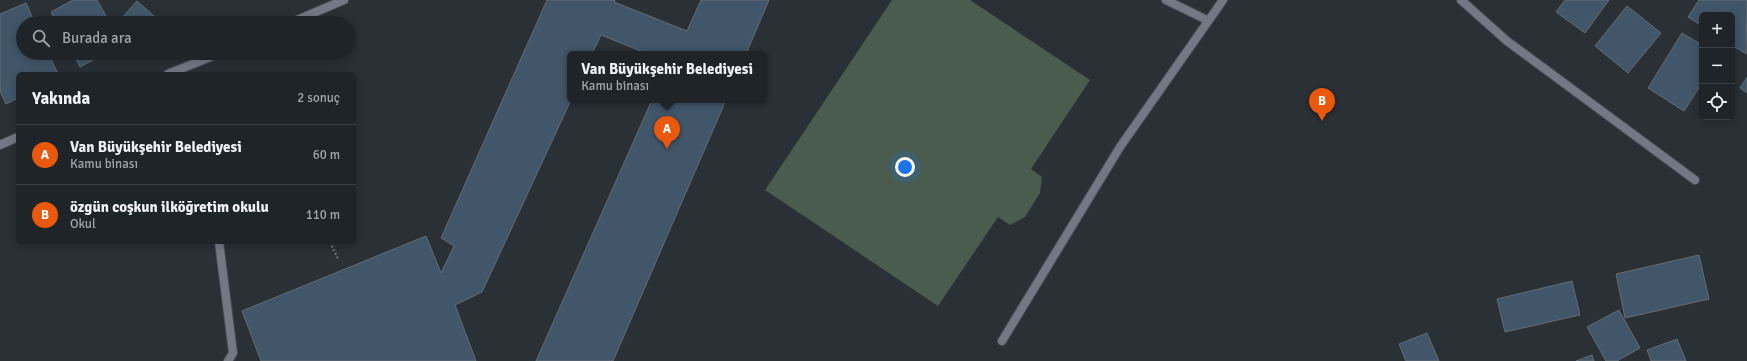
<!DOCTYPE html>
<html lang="tr">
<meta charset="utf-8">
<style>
:root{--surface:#1f2428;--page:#2c3034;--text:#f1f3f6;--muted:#a1a4a8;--line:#3c4145;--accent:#ea580c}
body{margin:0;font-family:Signika,sans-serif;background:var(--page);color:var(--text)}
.controls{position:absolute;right:12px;top:12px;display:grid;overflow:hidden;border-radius:6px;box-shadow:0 2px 10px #0003}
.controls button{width:36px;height:36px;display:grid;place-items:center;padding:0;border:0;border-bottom:1px solid var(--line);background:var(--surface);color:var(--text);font:20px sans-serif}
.you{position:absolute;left:905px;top:167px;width:14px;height:14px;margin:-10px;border:3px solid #fff;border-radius:50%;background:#1a73e8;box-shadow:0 0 0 6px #1a73e833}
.badge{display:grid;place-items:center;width:26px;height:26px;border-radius:50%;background:var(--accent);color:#fff;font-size:13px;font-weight:700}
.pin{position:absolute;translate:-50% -33px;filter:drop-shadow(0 1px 2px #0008)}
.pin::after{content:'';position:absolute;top:21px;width:14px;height:12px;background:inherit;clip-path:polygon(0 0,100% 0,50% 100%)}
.popup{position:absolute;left:567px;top:51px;width:200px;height:52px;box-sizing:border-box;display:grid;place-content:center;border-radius:6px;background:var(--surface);filter:drop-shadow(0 1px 3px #0005);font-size:13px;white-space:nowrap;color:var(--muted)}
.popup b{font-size:15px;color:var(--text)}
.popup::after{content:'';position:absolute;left:50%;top:100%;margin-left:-8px;border:8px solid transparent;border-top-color:var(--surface)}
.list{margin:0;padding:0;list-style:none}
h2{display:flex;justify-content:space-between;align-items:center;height:52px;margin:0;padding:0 16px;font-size:17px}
h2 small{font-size:13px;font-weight:400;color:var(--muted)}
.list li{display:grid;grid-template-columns:26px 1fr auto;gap:12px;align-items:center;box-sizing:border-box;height:60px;padding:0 16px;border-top:1px solid var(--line)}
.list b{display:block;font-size:15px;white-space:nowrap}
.list p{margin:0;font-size:13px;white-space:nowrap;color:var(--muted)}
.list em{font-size:13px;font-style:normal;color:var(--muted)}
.icon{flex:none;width:22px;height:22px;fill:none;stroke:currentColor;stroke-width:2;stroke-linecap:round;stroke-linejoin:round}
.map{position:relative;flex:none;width:1747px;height:361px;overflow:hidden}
.search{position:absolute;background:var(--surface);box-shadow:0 2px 10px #0003;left:16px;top:16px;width:340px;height:44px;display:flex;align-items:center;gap:10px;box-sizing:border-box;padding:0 14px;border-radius:22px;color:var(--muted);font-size:15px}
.panel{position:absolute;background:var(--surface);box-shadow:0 2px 10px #0003;left:16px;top:72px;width:340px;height:172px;border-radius:6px}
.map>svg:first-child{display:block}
.green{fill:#495c4e}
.building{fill:#415669;stroke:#656c73}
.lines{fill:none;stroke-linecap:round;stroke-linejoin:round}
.minor-casing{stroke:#474d53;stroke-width:10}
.path{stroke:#666d72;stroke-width:2.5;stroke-dasharray:2 2;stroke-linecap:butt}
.minor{stroke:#737984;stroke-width:8}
</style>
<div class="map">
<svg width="1747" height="361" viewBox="0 0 1747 361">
<rect width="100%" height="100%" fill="#293036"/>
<path class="green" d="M 892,0 L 970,0 L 1090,80 L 1031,169 L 1042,177 L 1040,193 L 1025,217 L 1010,225 L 998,217 L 938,306 L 765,190 Z"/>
<path class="building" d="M 73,0 L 97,0 L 110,23 L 57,23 L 51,12 Z
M 547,0 L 615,0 L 614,2 L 687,31 L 701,0 L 769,0 L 746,54 L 648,54 L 601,35 L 592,54 L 570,54 L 571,100 L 482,292 L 455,305 L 476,361 L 261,361 L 242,311 L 426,236 L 441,273 L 454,246 L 441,238 Z
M 1565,0 L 1609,0 L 1585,33 L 1556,12 Z
M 1699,0 L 1747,0 L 1746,54 L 1732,45 L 1732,15 L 1702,15 L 1702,26 L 1688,17 Z
M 137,1 L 162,23 L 124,23 L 120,20 Z
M 26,3 L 35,23 L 23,23 L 23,53 L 48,53 L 58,74 L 18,74 L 18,98 L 6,104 L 0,91 L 0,14 Z
M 1627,6 L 1661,33 L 1628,73 L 1595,46 Z
M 1682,33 L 1702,45 L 1702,83 L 1684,111 L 1648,88 Z
M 73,53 L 106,53 L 80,67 Z
M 1747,77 L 1747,93 L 1740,88 Z
M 652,100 L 726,100 L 613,361 L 536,361 Z
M 1699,255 L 1709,299 L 1625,318 L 1616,274 Z
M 1572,281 L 1580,315 L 1505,332 L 1497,299 Z
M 1619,310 L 1640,348 L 1617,361 L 1606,361 L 1587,327 Z
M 1427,333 L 1439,361 L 1406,361 L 1399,344 Z
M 1677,339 L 1686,361 L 1651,361 L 1647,350 Z
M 1592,355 L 1594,361 L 1576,361 Z"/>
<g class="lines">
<g class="minor-casing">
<path id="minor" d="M 1166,0 L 1207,20
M 1461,0 L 1507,41 L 1695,180
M 290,23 L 344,0
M 168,74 L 220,53
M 0,145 L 18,137
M 219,242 L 233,353 L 228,361
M 1002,341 L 1120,147 L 1223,0"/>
</g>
<path class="path" d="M 330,242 L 338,259"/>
<use href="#minor" class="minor"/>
</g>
</svg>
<div class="controls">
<button>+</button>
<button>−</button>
<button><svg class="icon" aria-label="locate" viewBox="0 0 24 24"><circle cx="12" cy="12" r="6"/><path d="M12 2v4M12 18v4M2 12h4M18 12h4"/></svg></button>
</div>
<div class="you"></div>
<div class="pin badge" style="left:667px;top:149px">A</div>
<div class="popup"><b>Van Büyükşehir Belediyesi</b>Kamu binası</div>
<div class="pin badge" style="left:1322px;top:121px">B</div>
<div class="search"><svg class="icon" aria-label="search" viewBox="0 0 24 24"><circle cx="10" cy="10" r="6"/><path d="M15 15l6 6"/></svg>Burada ara</div>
<section class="panel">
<h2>Yakında<small>2 sonuç</small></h2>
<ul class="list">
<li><span class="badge">A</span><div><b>Van Büyükşehir Belediyesi</b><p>Kamu binası</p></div><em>60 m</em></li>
<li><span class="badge">B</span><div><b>özgün coşkun ilköğretim okulu</b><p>Okul</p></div><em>110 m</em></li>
</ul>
</section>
</div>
